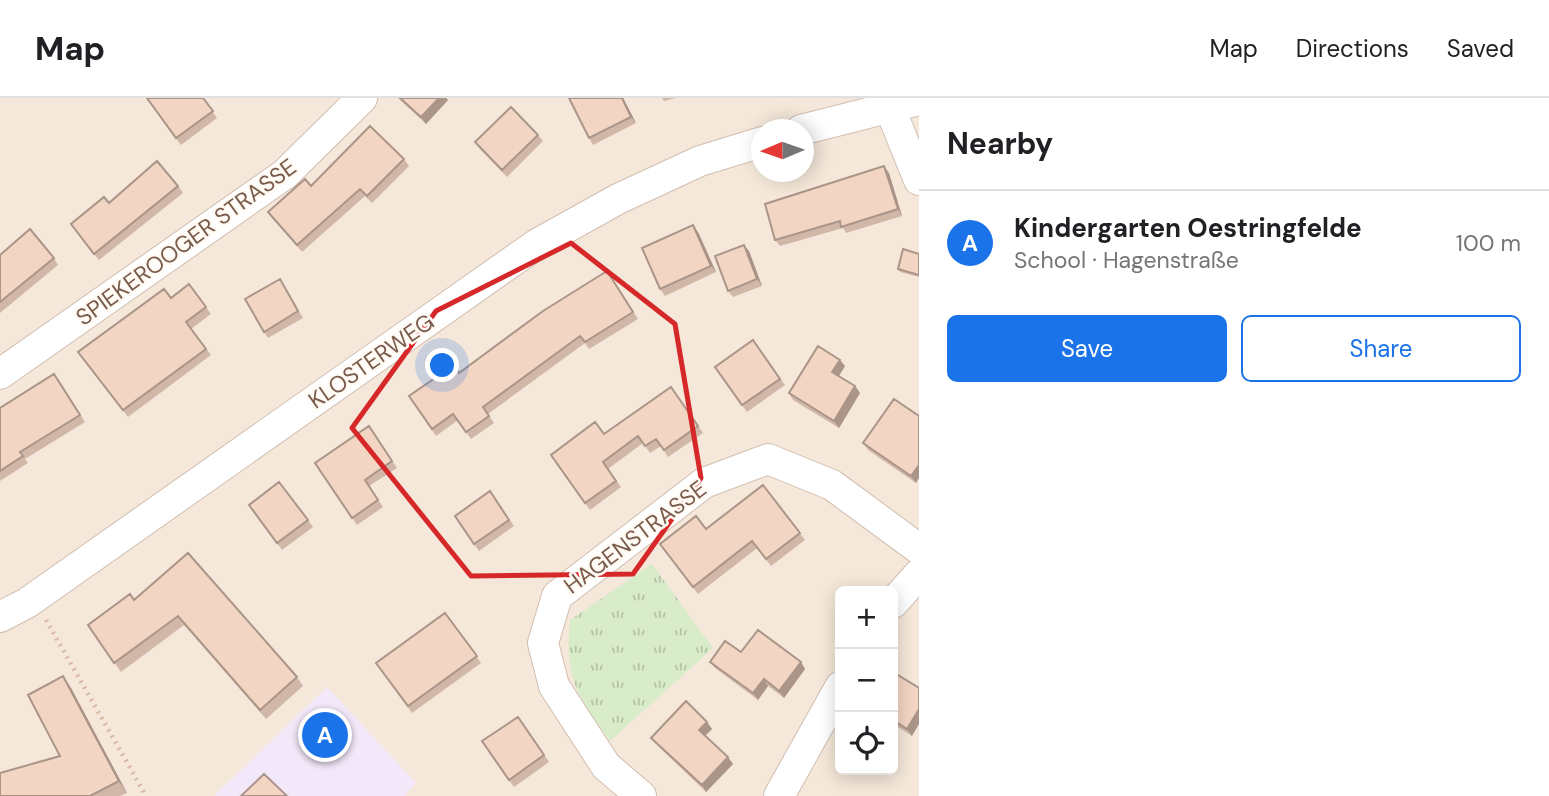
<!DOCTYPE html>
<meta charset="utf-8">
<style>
:root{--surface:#fff;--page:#f2f2f2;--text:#202124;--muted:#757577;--line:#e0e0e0;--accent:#1a73e8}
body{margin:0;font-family:"DM Sans",sans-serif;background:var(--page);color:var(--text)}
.controls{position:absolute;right:21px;bottom:21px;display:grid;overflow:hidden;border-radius:10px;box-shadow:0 4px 18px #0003}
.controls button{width:63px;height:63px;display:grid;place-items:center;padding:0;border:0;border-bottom:2px solid var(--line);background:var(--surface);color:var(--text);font:35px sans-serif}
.compass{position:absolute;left:751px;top:21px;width:63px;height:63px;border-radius:50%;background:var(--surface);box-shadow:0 4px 18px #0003;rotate:268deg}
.you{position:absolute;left:443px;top:268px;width:24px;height:24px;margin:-18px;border:5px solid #fff;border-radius:50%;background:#1a73e8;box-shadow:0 0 0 10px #1a73e833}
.badge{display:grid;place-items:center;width:46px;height:46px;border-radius:50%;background:var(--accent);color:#fff;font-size:23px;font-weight:700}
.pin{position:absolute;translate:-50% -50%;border:4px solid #fff;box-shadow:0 2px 7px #0006}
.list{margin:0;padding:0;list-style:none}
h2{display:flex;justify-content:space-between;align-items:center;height:91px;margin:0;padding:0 28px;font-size:30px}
h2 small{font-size:23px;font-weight:400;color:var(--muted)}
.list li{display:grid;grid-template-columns:46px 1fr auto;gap:21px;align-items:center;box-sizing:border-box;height:105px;padding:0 28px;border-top:2px solid var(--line)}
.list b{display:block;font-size:26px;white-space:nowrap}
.list p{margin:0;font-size:23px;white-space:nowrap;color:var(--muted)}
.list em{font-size:23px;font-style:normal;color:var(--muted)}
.actions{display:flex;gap:14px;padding:21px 28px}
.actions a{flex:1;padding:16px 0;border:2px solid var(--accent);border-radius:10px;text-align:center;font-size:24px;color:var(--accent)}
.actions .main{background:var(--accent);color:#fff}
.icon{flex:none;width:38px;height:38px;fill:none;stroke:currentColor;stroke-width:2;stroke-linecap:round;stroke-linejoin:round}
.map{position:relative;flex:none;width:919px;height:698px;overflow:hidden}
header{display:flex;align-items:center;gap:42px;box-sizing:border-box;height:98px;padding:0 35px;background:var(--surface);border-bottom:2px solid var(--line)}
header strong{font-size:33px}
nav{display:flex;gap:38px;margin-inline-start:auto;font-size:24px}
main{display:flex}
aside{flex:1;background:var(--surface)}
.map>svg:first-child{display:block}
.residential{fill:#f5e8da;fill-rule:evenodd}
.education{fill:#f3e8fa}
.park{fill:url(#park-tufts)}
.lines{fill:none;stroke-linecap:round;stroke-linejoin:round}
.minor-casing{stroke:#d1beb0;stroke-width:32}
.path{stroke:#d9b8a5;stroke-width:4.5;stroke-dasharray:2 5;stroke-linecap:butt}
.minor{stroke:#fff;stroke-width:30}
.wall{fill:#d1b7a8}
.shaded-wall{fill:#aa9588}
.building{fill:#f3d5c3;stroke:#aa9588;stroke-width:2}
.marked{fill:none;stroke:#d62828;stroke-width:5;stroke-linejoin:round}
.labels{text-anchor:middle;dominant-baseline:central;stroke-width:5;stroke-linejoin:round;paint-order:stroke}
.street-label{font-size:23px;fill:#7a5c4d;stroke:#fffaf3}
</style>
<header>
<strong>Map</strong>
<nav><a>Map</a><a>Directions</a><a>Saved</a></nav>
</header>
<main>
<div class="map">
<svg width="919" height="698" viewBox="0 0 919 698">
<defs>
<pattern id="park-tufts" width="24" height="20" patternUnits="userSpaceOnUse" patternTransform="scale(1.75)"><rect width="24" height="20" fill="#d8ecc9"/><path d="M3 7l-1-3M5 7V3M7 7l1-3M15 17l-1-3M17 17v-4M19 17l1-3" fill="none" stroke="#b4c2a5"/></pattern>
</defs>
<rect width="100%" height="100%" fill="#fdf6ec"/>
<path class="residential" d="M 0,0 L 919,0 L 919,698 L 0,698 ZM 762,32 L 804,32 L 804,74 L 762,74 ZM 840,493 L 893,493 L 893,672 L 840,672 Z"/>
<path class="education" d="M 327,589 L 416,685 L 404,698 L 214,698 Z"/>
<path class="park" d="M 652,466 L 713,550 L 610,643 C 577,598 564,580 570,522 Z"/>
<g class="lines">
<g class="minor-casing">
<path id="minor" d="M 889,8 L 919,82
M 801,32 L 919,2
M 0,276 L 285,76 L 362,0
M 893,505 L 919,476
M 0,519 L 27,505 L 537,146 L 618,101 L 700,63 L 762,44
M 641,698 L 606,668 L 554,588 L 543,545 L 557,498 L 704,385 L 768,361 L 832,387 L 919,451
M 779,698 L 840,589"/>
</g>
<path class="path" d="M 46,522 L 146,698"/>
<use href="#minor" class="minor"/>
</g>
<path class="wall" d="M 146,0 L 203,0 L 217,20 L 181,47 Z
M 398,0 L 446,0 L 448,2 L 426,26 Z
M 623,0 L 636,25 L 593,47 L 589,40 Z
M 662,0 L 676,0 L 664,3 Z
M 538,37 L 543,43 L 507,79 L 480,51 L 475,44 Z
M 404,61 L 409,68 L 372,105 L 365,98 L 302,154 L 268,114 L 311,88 Z
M 889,75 L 902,118 L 846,135 L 843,130 L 780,148 L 775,142 Z
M 178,88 L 183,95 L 99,162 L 76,133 L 109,105 Z
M 698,134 L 716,174 L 665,198 L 660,191 Z
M 749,153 L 762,188 L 733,199 L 728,193 Z
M 919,156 L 919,179 L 900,174 L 898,171 Z
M 0,157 L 54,160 L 58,167 L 0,215 Z
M 607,173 L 638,221 L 589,251 L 585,245 L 488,316 L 494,325 L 471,341 L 458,322 L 436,338 L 409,298 L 459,275 Z
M 280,181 L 303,220 L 268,240 L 264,234 Z
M 189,186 L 211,216 L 191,231 L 211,257 L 128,319 L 78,254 L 171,200 Z
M 753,242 L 785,287 L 747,314 L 715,269 Z
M 845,268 L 839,278 L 855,288 L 860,295 L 839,330 L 793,302 L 789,295 Z
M 59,282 L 85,324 L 25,361 L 28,365 L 0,383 L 0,310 Z
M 671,289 L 703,335 L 668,359 L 661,348 L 650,355 L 643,345 L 608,371 L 621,389 L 590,412 L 551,357 L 604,336 Z
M 919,318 L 916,385 L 868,352 L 863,345 Z
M 369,328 L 397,370 L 369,388 L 383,409 L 357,427 L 315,365 Z
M 279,384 L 313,429 L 282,452 L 249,407 Z
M 763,387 L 805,442 L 771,468 L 757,450 L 698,496 L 660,446 L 706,431 Z
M 490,393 L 514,428 L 479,453 L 455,418 Z
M 188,455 L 297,579 L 303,588 L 266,621 L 184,527 L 121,574 L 88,527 L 134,502 Z
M 445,515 L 481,565 L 412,615 L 376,565 Z
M 741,554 L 801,564 L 805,571 L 784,600 L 768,588 L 758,602 L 715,570 L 710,564 Z
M 893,574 L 912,638 L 893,626 Z
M 71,590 L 127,695 L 120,698 L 0,698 L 60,658 Z
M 518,619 L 549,664 L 514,689 L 482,643 Z
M 707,624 L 712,631 L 705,638 L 733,666 L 706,694 L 656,646 L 651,640 Z"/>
<path class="shaded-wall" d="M 439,0 L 446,0 L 448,2 L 426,26 L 421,19 Z
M 622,0 L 623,0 L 636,25 L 631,19 Z
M 884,68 L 889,75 L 902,118 L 898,111 Z
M 693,127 L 698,134 L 716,174 L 711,168 Z
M 744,147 L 749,153 L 762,188 L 757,181 Z
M 840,262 L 845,268 L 837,281 L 832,274 Z
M 855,288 L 860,295 L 839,330 L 834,323 Z
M 919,367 L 919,380 L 916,385 L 911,378 Z
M 801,564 L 805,571 L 784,600 L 779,593 Z
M 63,578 L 71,590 L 127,695 L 119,683 Z
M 764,581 L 768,588 L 758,602 L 753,595 Z
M 919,611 L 919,626 L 912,638 L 907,631 Z
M 707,624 L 712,631 L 704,639 L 699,632 Z
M 728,659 L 733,666 L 706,694 L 702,687 Z"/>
<path class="building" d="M 147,0 L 203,0 L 213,13 L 176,40 Z
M 400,0 L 439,0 L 421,19 Z
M 569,0 L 622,0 L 631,19 L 589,40 Z
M 511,9 L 538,37 L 502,72 L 475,44 Z
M 370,28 L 404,61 L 367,98 L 360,91 L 297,147 L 268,114 L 305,81 L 311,88 Z
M 157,63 L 178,88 L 94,156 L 71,126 L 104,99 L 109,105 Z
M 884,68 L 898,111 L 841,129 L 840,123 L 775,142 L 765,106 Z
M 693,127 L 711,168 L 660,191 L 642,150 Z
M 30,131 L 54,160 L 0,204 L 0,157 Z
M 744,147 L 757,181 L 728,193 L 715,158 Z
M 903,151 L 919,156 L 919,177 L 898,171 Z
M 607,173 L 633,214 L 585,244 L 580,238 L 483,309 L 489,318 L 466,334 L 453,316 L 432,331 L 409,298 L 454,267 L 459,275 L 543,213 Z
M 280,181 L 298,213 L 264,234 L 245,201 Z
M 189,186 L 206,209 L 186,224 L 206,251 L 123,312 L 78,254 L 164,191 L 171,200 Z
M 753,242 L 780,281 L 742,307 L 715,269 Z
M 818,248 L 840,262 L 832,274 L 855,288 L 834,323 L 789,295 Z
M 54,276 L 80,317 L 20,354 L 23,358 L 0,373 L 0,310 Z
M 671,289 L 698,328 L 664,352 L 656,341 L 645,348 L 638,338 L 603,364 L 616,383 L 585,405 L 551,357 L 595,324 L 604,336 Z
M 894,301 L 919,318 L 919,367 L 911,378 L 863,345 Z
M 369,328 L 392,363 L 365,382 L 378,402 L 352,420 L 315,365 Z
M 279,384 L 308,422 L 277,445 L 249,407 Z
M 763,387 L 800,435 L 766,461 L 752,443 L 693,489 L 660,446 L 696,418 L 706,431 Z
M 490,393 L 509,422 L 474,446 L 455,418 Z
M 188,455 L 297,579 L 260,612 L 178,518 L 114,565 L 88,527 L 130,496 L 134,502 Z
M 445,515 L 477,558 L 408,608 L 376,565 Z
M 758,532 L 801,564 L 779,593 L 764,581 L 753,595 L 710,564 L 725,543 L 741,554 Z
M 893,574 L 919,590 L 919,611 L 907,631 L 893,622 Z
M 63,578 L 119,683 L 90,698 L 0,698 L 0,675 L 60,658 L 28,597 Z
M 686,603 L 707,624 L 699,632 L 728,659 L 702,687 L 651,640 Z
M 518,619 L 544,657 L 509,682 L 482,643 Z
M 264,676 L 287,698 L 241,698 Z"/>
<path class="marked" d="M 571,145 L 675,226 L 701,380 L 633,476 L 471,478 L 352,330 L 436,213 Z"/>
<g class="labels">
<g class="street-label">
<text transform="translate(186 144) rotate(-36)">SPIEKEROOGER STRASSE</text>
<text transform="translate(371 263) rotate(-35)">KLOSTERWEG</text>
<text transform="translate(635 439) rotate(-37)">HAGENSTRASSE</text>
</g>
</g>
</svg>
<div class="controls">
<button>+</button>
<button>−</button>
<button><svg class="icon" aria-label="locate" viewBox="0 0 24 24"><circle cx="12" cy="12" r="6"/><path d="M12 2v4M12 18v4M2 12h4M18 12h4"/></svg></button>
</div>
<svg class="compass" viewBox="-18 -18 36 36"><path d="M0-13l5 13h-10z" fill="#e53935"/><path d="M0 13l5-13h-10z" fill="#757577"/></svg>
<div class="you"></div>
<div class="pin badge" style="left:325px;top:637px">A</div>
</div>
<aside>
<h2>Nearby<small></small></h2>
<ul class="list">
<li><span class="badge">A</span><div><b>Kindergarten Oestringfelde</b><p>School · Hagenstraße</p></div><em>100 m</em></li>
</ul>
<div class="actions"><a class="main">Save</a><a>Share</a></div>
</aside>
</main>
